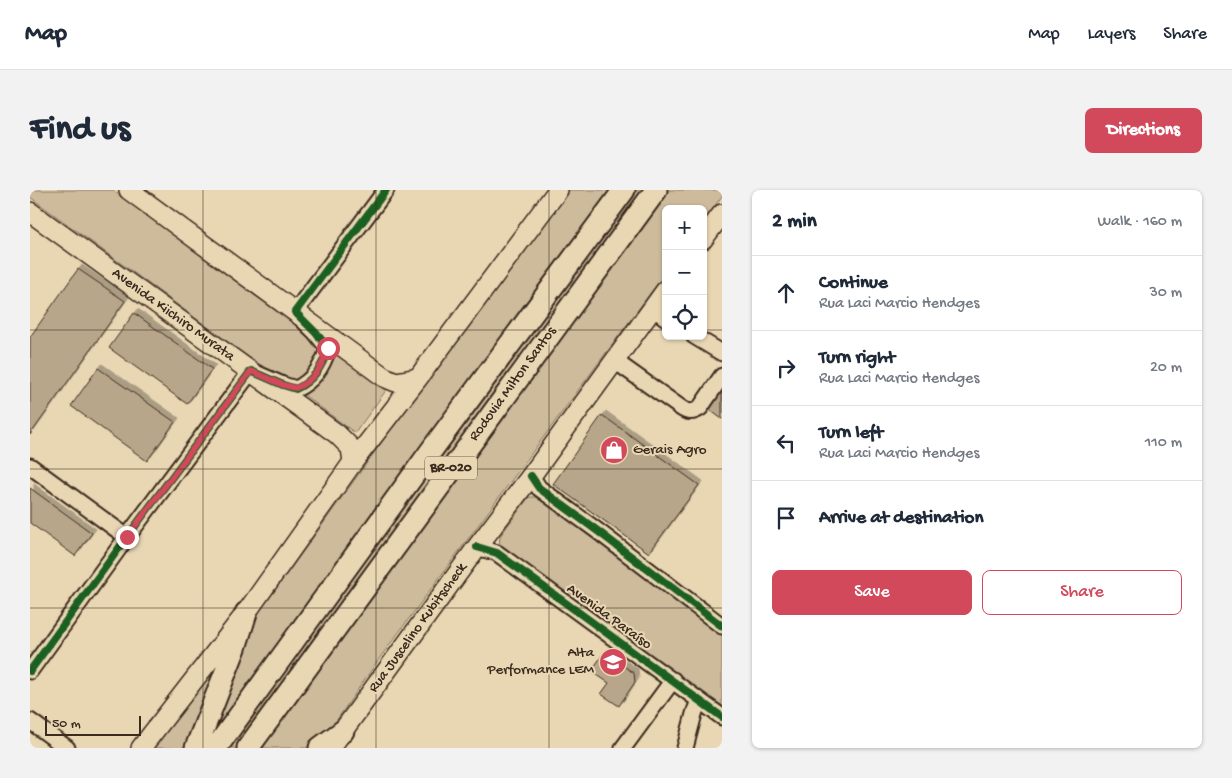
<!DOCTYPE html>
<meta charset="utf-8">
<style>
:root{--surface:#fff;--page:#f2f2f3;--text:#1f2937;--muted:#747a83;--line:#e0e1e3;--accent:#d1495b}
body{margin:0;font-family:"Gochi Hand",sans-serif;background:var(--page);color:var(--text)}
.controls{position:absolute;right:15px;top:15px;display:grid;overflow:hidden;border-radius:8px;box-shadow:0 1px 4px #0004}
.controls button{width:45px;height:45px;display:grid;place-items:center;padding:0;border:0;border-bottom:1px solid var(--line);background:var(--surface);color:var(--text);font:25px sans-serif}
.scale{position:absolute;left:15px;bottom:12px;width:96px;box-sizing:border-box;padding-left:5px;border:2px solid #3b2a1e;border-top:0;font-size:14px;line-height:18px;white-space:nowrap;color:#3b2a1e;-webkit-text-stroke:4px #e9d7b4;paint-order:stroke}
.stop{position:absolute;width:15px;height:15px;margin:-11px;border:4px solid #d1495b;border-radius:50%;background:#fff}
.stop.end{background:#d1495b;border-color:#fff;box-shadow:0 1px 5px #0008}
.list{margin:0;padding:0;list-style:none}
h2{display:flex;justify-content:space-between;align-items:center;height:65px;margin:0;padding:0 20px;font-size:21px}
h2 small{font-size:16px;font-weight:400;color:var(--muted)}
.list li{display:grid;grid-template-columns:32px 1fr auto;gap:15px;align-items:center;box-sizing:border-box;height:75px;padding:0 20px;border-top:1px solid var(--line)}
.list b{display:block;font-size:19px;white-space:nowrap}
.list p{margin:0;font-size:16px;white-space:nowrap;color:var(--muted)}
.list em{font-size:16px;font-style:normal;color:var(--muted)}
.actions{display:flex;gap:10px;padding:15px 20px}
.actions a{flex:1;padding:11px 0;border:1px solid var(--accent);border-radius:8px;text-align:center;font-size:18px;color:var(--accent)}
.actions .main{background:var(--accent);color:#fff}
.icon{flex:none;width:28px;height:28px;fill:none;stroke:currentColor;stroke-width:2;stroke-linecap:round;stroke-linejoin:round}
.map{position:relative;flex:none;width:692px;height:558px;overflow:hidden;border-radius:8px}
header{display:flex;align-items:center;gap:30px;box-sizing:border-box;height:70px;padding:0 25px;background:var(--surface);border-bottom:1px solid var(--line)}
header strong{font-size:24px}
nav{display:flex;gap:28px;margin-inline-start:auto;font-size:18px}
.intro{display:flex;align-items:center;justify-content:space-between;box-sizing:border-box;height:120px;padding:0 30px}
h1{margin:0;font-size:35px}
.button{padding:12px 22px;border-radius:8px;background:var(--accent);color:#fff;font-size:18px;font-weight:700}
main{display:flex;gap:30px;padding:0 30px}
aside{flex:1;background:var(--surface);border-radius:8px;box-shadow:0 1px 4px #0004}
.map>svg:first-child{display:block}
.green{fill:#cdbb9c;stroke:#84725d}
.building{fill:#b8a68a;stroke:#3b2a1e;filter:url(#shadow)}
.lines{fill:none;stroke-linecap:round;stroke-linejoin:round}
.minor-casing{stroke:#3b2a1e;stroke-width:19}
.major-casing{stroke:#3b2a1e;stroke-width:22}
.highway-casing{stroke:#3b2a1e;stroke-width:25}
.minor{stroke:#e9d7b4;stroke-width:15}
.major{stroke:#e9d7b4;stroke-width:19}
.highway{stroke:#e9d7b4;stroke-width:21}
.cycleway-casing{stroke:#e9d7b4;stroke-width:11}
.cycleway{stroke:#1b5e20;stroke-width:8}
.route{stroke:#d1495b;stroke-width:6}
.grid{fill:none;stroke:#3b2a1e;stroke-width:1;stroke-opacity:0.55}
.labels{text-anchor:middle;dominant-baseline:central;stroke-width:4;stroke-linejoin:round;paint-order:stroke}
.shield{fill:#e9d7b4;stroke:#6f5e4b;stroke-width:1}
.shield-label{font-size:14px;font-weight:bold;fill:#3b2a1e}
.street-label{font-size:15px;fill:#3b2a1e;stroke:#e9d7b4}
.poi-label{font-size:15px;fill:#3b2a1e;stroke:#e9d7b4;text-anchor:start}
</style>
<header>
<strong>Map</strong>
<nav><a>Map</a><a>Layers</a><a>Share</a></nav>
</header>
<div class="intro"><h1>Find us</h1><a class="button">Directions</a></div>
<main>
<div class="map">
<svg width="692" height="558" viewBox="0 0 692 558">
<defs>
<filter id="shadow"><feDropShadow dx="4" dy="-4" stdDeviation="0" flood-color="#0004"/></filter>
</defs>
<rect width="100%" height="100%" fill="#e9d7b4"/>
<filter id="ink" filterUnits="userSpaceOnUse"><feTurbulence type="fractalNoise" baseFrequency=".02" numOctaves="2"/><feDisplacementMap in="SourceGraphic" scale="10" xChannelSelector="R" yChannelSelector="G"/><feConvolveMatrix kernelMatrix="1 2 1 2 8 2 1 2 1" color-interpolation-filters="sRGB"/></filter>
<g filter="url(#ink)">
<path class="green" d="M 0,0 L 82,0 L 298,158 L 357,199 L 325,243 L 266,199 L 223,170 L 0,7 Z
M 539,0 L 582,0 L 172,557 L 223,431 L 387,203 Z
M 608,0 L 616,0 L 207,558 L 198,558 Z
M 639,0 L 692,0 L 692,6 L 673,32 L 673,19 L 636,19 L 636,82 L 349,469 L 297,544 L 276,558 L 229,558 Z
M 499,307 L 506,307 L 518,315 L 692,445 L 692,517 L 469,356 L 470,346 Z
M 195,461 L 154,558 L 123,558 Z"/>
<path class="building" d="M 48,79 L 95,111 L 0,245 L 0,147 Z
M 104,123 L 182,179 L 157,214 L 79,158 Z
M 68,178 L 145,232 L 117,271 L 41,216 Z
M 692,194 L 692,229 L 677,218 Z
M 572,225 L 669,295 L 619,363 L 523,294 Z
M 0,298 L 62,343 L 45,366 L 0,333 Z
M 574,463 L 604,483 L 605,492 L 589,516 L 571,504 L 579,493 L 561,481 Z"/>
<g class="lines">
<g class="minor-casing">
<path id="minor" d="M 623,118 L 636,128
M 664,146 L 692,163
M 585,171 L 651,218 C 658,223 663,223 670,218 L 692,186
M 0,276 L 97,347
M 501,286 L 509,298 L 569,342 L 692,436
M 447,357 L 467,363 L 692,527
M 0,481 L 97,347 L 221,181 L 253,195 L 266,199 C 283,191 293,176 298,158 L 286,143 L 265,122 L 356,0
M 0,531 L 37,558
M 593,558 L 643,490
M 655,558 L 664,524 L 669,510"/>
</g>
<g class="major-casing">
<path id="major" d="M 99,0 L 354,187 L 366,192 L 388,188
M 0,22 L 307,244 L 321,258 L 323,272
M 673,49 L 692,24
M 304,553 L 447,357 L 501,286 L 636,100
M 111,558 L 216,423 L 323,272 L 388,188 L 528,0"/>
</g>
<g class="highway-casing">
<path id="highway" d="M 166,558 L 205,458 L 216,423
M 186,558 L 406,254 L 594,0
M 218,558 L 626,0
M 290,558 L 313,541"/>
</g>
<use href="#minor" class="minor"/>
<use href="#major" class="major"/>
<use href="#highway" class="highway"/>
<g class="cycleway-casing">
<path id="cycleway" d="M 501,286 L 509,298 L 569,342 L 692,436
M 447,357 L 467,363 L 692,527
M 0,481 L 97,347 L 221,181 L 253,195 L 266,199 C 283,191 293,176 298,158 L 286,143 L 265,122 L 356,0"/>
</g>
<use href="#cycleway" class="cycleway"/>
</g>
</g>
<g class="lines" filter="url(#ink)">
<path class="route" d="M 97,347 L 221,181 L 253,195 L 266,198 C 283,191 293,176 298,158"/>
</g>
<path class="grid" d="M 173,0 L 173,558M 346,0 L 346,558M 519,0 L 519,558M 0,140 L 636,140M 673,140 L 692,140M 0,279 L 692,279M 0,418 L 692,418"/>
<defs>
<g id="shop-disc" transform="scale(1.4375)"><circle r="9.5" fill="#d1495b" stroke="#e9d7b4"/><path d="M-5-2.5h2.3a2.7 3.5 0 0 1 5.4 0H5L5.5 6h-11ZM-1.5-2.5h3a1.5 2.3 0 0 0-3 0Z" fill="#fff"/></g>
<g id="university-disc" transform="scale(1.4375)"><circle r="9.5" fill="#d1495b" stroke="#e9d7b4"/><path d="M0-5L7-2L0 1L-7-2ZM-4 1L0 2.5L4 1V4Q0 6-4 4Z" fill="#fff"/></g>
</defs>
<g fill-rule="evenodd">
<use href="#shop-disc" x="584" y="260"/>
<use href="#university-disc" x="583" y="472"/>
</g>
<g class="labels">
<rect class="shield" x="395" y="266.5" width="52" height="23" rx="4"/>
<g class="shield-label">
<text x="421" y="278">BR-020</text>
</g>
<g class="street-label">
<text transform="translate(143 125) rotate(36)">Avenida Kiichiro Murata</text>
<text transform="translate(483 194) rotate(-54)">Rodovia Milton Santos</text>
<text transform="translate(579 427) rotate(36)">Avenida Paraíso</text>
<text transform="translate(388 438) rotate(-54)">Rua Juscelino Kubitscheck</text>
</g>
<g class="poi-label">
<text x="603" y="260">Gerais Agro</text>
<text x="564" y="463" text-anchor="end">Alta<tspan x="564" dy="17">Performance LEM</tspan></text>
</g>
</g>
</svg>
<div class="controls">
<button>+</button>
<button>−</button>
<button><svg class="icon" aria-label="locate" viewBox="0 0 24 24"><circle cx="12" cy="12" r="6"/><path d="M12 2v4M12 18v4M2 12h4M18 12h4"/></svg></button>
</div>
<div class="scale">50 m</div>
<div class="stop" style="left:298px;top:158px"></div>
<div class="stop end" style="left:97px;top:347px"></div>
</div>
<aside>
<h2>2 min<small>Walk · 160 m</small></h2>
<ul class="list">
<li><svg class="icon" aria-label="ahead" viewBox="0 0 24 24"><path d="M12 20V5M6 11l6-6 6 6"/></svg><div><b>Continue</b><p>Rua Laci Marcio Hendges</p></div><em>30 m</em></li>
<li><svg class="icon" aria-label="right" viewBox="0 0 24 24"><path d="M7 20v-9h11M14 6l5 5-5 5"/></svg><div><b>Turn right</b><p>Rua Laci Marcio Hendges</p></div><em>20 m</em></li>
<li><svg class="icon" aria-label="left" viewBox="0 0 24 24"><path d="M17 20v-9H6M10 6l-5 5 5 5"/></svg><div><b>Turn left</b><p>Rua Laci Marcio Hendges</p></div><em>110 m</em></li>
<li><svg class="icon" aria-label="arrive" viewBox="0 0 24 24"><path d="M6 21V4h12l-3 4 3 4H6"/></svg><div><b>Arrive at destination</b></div></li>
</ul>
<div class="actions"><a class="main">Save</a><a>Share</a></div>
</aside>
</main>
